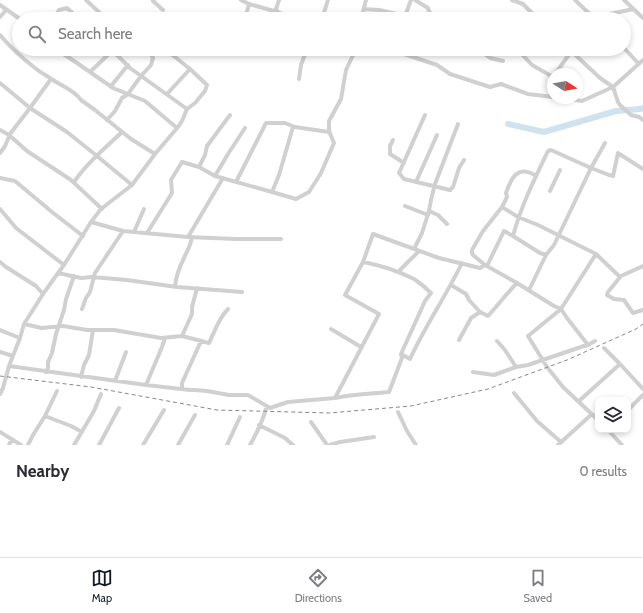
<!DOCTYPE html>
<style>
:root{--surface:#fff;--page:#f2f2f3;--text:#2b2b33;--muted:#7c7c81;--line:#e1e1e2;--accent:#111827}
body{margin:0;font-family:Cabin,sans-serif;background:var(--page);color:var(--text)}
.controls{position:absolute;right:12px;bottom:12px;display:grid;overflow:hidden;border-radius:8px;box-shadow:0 2px 6px #0003}
.controls button{width:36px;height:36px;display:grid;place-items:center;padding:0;border:0;border-bottom:1px solid var(--line);background:var(--surface);color:var(--text);font:20px sans-serif}
.compass{position:absolute;left:547px;top:68px;width:36px;height:36px;border-radius:50%;background:var(--surface);box-shadow:0 2px 6px #0003;rotate:101deg}
.list{margin:0;padding:0;list-style:none}
h2{display:flex;justify-content:space-between;align-items:center;height:52px;margin:0;padding:0 16px;font-size:17px}
h2 small{font-size:13px;font-weight:400;color:var(--muted)}
.icon{flex:none;width:22px;height:22px;fill:none;stroke:currentColor;stroke-width:2;stroke-linecap:round;stroke-linejoin:round}
.map{position:relative;flex:none;width:643px;height:445px;overflow:hidden}
.search{position:absolute;background:var(--surface);box-shadow:0 2px 6px #0003;left:12px;right:12px;top:12px;height:44px;display:flex;align-items:center;gap:10px;box-sizing:border-box;padding:0 14px;border-radius:22px;color:var(--muted);font-size:15px}
.sheet{height:112px;background:var(--surface)}
nav{display:flex;justify-content:space-around;align-items:center;box-sizing:border-box;height:56px;border-top:1px solid var(--line);background:var(--surface);font-size:11px;color:var(--muted)}
nav a{display:grid;justify-items:center;gap:2px}
nav .on{color:var(--accent)}
.map>svg:first-child{display:block}
.lines{fill:none;stroke-linecap:round;stroke-linejoin:round}
.river{stroke:#cfe2ee;stroke-width:6}
.minor{stroke:#d0d0d0;stroke-width:4}
.rail{stroke:#888;stroke-width:1;stroke-dasharray:4 3;stroke-linecap:butt}
</style>
<div class="map">
<svg width="643" height="445" viewBox="0 0 643 445">
<rect width="100%" height="100%" fill="#fff"/>
<g class="lines">
<path class="river" d="M 508,124 L 544,132 L 616,111 L 640,109 L 643,108"/>
<path class="minor" d="M 86,0 L 101,14 L 112,19
M 154,0 L 153,1 L 163,10
M 241,0 L 249,4
M 415,0 L 428,8 L 431,16 L 435,17 L 437,19
M 512,0 L 523,4 L 538,19
M 575,0 L 595,19
M 624,0 L 643,18
M 0,5 L 20,19
M 364,9 L 379,10 L 405,16
M 0,17 L 6,10
M 54,19 L 59,10 L 67,8 L 79,19
M 122,19 L 124,18 L 125,19
M 245,19 L 249,4 L 278,12 L 294,19
M 276,19 L 278,12 L 276,9 L 279,0
M 322,19 L 328,0
M 361,19 L 366,0
M 404,19 L 411,0
M 605,19 L 609,14 L 634,9
M 0,35 C 10,47 22,58 35,68 C 40,72 47,76 53,80 C 62,86 75,91 81,100 L 95,110 L 131,139 L 155,154
M 624,48 L 639,64
M 56,49 L 77,63 L 113,88 L 145,101 L 177,128
M 111,49 L 130,68 L 187,109
M 387,49 L 398,52
M 398,49 L 398,52 L 437,65 L 450,74 L 490,87 L 501,84 L 528,94 L 553,97
M 478,49 L 490,58 L 503,61
M 517,49 L 532,65 L 553,77 L 551,97
M 569,49 L 600,78 L 613,87 L 618,102 L 620,105 L 631,115 L 639,117 L 643,120
M 265,50 L 265,49
M 216,54 L 222,49
M 172,55 L 181,49
M 90,72 L 113,50
M 555,74 L 573,49
M 51,79 L 30,108 L 67,132 L 97,156 L 132,185
M 299,79 L 301,65 L 307,49
M 0,83 L 30,108 L 10,134 L 5,146 L 0,153
M 111,86 L 128,65
M 167,94 L 190,69
M 573,98 L 575,100 L 582,101 L 613,87 L 643,60
M 425,115 L 399,173 L 404,179 L 450,190 L 453,187 L 459,168 L 464,160
M 107,120 L 115,111 L 122,98 L 128,94 L 141,76 L 151,65 L 153,58 L 148,49
M 0,130 L 9,135 L 27,151 L 71,180 L 102,209
M 393,140 L 390,146 L 390,154 L 404,163
M 605,143 L 591,168 L 609,175 L 613,176 L 618,153 L 643,169
M 199,167 L 205,155 L 207,146 L 230,115
M 215,176 L 228,154 L 245,128
M 0,178 L 15,181 L 52,212 L 83,236
M 74,182 C 87,163 105,148 122,132
M 236,182 L 266,123 L 285,123 L 295,127 L 329,132
M 416,182 L 437,135
M 550,191 L 560,170
M 272,192 L 279,175 L 293,127
M 405,206 L 428,215
M 502,207 L 518,217 L 538,225 L 596,254 L 619,276 L 621,276 L 643,266
M 0,209 L 16,228 L 64,265
M 429,211 L 438,215 L 447,224
M 91,222 L 123,231 L 188,237 L 236,239 L 281,239
M 134,232 L 144,209
M 147,233 L 172,193 L 171,180 L 182,162 L 199,167 L 215,176 L 272,192 L 296,199 L 309,192 L 321,173 L 334,143 L 329,131 L 329,121 L 341,99 L 346,70 L 355,51 L 355,49
M 188,237 L 223,178
M 414,249 L 422,233 L 429,211 L 431,200 L 435,184 L 458,124
M 596,254 L 561,309 L 528,336 L 547,367 L 563,387 L 598,420
M 0,262 L 6,267 L 36,286 L 43,294
M 363,262 L 373,234 L 439,258 L 480,268 L 485,265 L 517,283 L 554,306 L 561,309 L 567,318 L 588,345 L 584,346 L 528,365 L 516,367 L 505,350 L 497,341
M 485,265 L 473,255 L 472,253 L 472,250 L 483,231 L 502,207 L 507,197 L 506,193 C 511,178 518,164 536,176
M 487,266 L 504,231 L 513,236
M 398,272 L 419,251
M 58,273 L 81,278 L 92,277 L 127,280 L 177,287 L 242,292
M 621,276 L 608,292 L 607,295 L 614,299 L 624,300 L 633,313 L 643,310
M 451,285 L 466,294 L 469,300 L 480,312
M 175,286 C 176,277 180,266 184,258 C 187,251 191,245 192,237
M 529,290 L 546,255 L 554,245 L 591,168 L 551,150 L 548,151 C 535,178 521,206 513,236 L 540,253 L 546,255
M 82,309 L 86,298 L 90,292 L 95,273 L 123,231
M 24,324 L 42,328 L 63,326 L 87,330 L 114,330 L 161,338 L 182,336 L 209,343 C 215,331 218,319 228,309
M 331,329 L 361,347
M 0,330 L 20,338
M 182,336 L 192,314 L 192,307 L 197,288
M 459,340 L 471,318 L 480,312 L 488,316 C 498,305 507,293 517,283
M 588,345 L 595,341
M 604,348 L 620,364 L 643,389
M 0,352 L 13,356
M 401,354 L 410,359 C 425,326 446,296 462,263
M 9,366 L 146,385 L 190,390 L 195,390 L 207,391 L 229,395 L 248,395 L 270,408 L 288,402 L 335,398 L 379,314 L 345,295 L 363,262 C 379,265 400,272 414,279 C 420,283 426,288 431,293 L 425,301 L 401,354 L 402,358 L 389,392 C 371,394 353,394 335,398
M 46,372 L 48,368 L 48,362 L 52,353 L 56,334 L 64,310 L 66,299 L 74,276
M 473,372 L 494,375 L 516,367
M 81,377 L 84,365 L 89,355 L 93,330
M 115,381 L 126,352
M 146,385 L 162,347 L 165,338
M 182,389 L 182,383 L 201,341
M 514,393 L 537,421 L 561,442
M 0,394 L 3,388 L 9,366 L 20,338 L 24,324 L 43,294 L 58,273 L 64,265 L 91,222 L 101,209 L 132,185 L 155,154 L 178,127 L 182,121 L 187,109 L 195,103 L 205,91 L 207,85 L 190,69 L 165,49
M 579,401 L 620,364
M 628,410 L 643,395
M 398,412 L 407,431 L 416,445
M 45,416 L 71,426 L 82,432
M 311,422 L 327,445
M 259,425 L 285,438 L 293,445
M 608,430 L 622,445
M 0,432 L 21,445
M 9,445 L 12,439
M 28,445 L 33,435 L 45,416 L 57,391
M 74,445 L 94,411 L 101,394
M 99,445 L 119,408
M 143,445 L 164,410
M 178,445 L 195,415
M 227,445 L 240,417
M 250,445 C 257,433 263,420 267,406
M 330,445 L 340,442 L 374,437
M 558,445 L 592,414"/>
<path class="rail" d="M 0,376 L 91,387 L 217,410 L 329,413 L 411,406 L 488,389 L 567,360 L 636,329 L 643,324"/>
</g>
</svg>
<div class="controls">
<button><svg class="icon" aria-label="layers" viewBox="0 0 24 24"><path d="M12 4l9 5-9 5-9-5zM3 14l9 5 9-5"/></svg></button>
</div>
<svg class="compass" viewBox="-18 -18 36 36"><path d="M0-13l5 13h-10z" fill="#e53935"/><path d="M0 13l5-13h-10z" fill="#7c7c81"/></svg>
<div class="search"><svg class="icon" aria-label="search" viewBox="0 0 24 24"><circle cx="10" cy="10" r="6"/><path d="M15 15l6 6"/></svg>Search here</div>
</div>
<section class="sheet">
<h2>Nearby<small>0 results</small></h2>
<ul class="list">
</ul>
</section>
<nav>
<a class="on"><svg class="icon" aria-label="map" viewBox="0 0 24 24"><path d="M3 6l6-2 6 2 6-2v14l-6 2-6-2-6 2zM9 4v14M15 6v14"/></svg>Map</a>
<a><svg class="icon" aria-label="directions" viewBox="0 0 24 24"><path d="M12 3l9 9-9 9-9-9zM9 14v-3h6M13 9l2 2-2 2"/></svg>Directions</a>
<a><svg class="icon" aria-label="saved" viewBox="0 0 24 24"><path d="M7 4h10v16l-5-4-5 4z"/></svg>Saved</a>
</nav>
